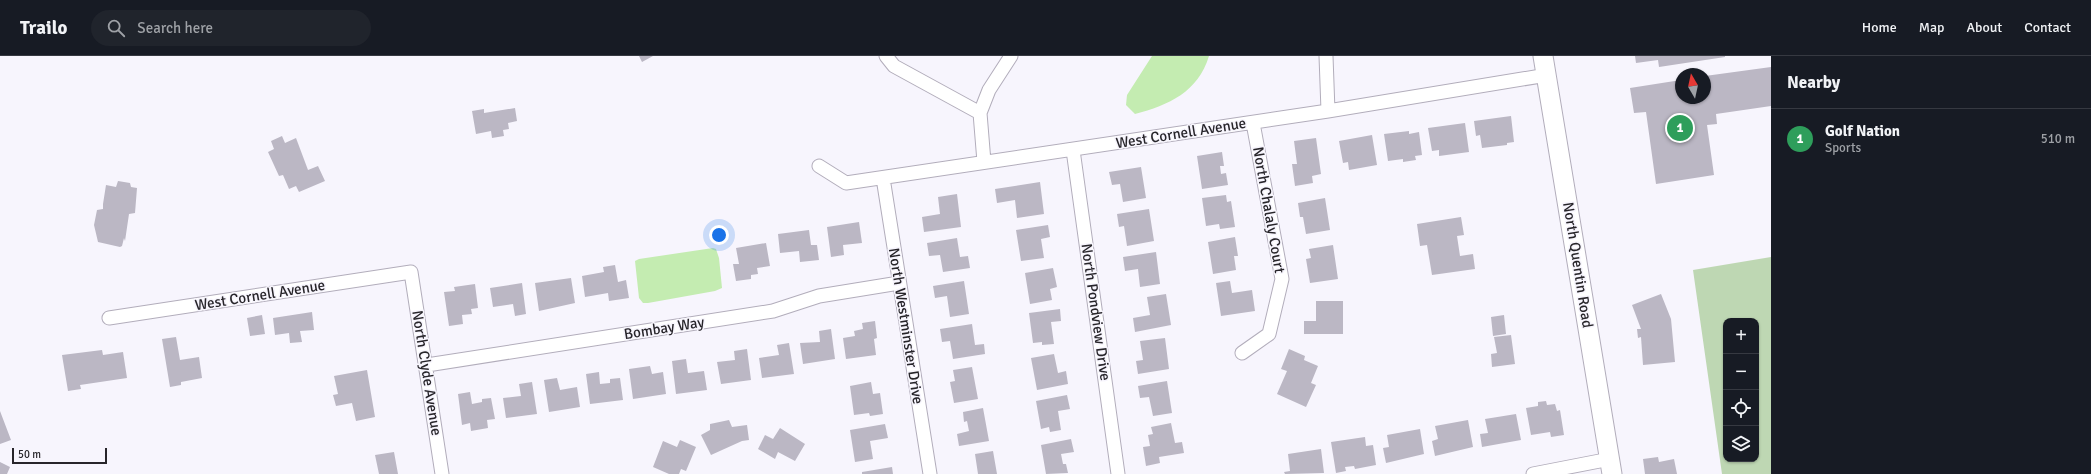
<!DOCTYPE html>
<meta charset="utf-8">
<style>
:root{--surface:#171b24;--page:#20242c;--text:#f1f3f6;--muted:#9ea1a6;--line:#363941;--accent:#2563eb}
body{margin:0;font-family:Signika,sans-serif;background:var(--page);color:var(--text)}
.controls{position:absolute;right:12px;bottom:12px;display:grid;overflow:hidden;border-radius:8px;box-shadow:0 1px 3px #0004}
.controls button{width:36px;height:36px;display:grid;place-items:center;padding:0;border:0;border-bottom:1px solid var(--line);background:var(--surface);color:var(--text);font:20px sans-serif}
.compass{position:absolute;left:1675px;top:12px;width:36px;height:36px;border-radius:50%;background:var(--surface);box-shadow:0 1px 3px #0004;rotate:351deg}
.scale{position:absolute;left:12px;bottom:10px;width:95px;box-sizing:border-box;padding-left:4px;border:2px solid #27252a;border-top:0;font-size:11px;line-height:14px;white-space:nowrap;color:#27252a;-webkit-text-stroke:3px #f7f5fd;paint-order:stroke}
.you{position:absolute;left:719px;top:179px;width:14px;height:14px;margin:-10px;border:3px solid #fff;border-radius:50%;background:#1a73e8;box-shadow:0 0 0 6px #1a73e833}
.badge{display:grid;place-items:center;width:26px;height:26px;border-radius:50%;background:var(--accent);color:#fff;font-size:13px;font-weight:700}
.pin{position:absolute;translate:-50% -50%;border:2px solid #fff;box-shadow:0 1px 4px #0006}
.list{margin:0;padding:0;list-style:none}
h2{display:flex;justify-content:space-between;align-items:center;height:52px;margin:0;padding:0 16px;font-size:17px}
h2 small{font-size:13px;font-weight:400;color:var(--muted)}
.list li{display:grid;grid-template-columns:26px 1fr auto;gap:12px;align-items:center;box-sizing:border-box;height:60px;padding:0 16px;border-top:1px solid var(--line)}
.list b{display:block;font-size:15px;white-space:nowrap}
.list p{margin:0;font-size:13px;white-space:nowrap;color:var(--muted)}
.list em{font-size:13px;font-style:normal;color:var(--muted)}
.icon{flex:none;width:22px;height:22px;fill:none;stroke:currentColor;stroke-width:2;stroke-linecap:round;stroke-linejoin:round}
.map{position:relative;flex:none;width:1771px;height:418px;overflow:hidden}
header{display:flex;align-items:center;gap:24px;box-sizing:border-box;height:56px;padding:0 20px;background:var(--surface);border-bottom:1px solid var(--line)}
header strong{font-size:19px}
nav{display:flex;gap:22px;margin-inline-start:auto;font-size:14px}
.search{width:280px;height:36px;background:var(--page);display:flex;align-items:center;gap:10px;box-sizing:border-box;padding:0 14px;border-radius:22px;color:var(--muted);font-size:15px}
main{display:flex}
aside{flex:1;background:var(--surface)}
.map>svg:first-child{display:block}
.green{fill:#bed7b3;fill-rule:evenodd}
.water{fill:#c4ecb1}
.building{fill:#bbb7c4}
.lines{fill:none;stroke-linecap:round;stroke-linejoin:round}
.street-casing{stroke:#b2adbb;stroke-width:15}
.secondary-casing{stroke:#b2adbb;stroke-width:21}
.street{stroke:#fff;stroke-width:13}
.secondary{stroke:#fff;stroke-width:19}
.labels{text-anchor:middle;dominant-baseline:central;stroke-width:3;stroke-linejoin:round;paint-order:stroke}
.street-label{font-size:15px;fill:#27252a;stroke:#f7f5fd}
</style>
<header>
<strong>Trailo</strong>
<div class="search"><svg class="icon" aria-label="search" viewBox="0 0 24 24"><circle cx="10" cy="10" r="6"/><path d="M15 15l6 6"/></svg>Search here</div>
<nav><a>Home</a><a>Map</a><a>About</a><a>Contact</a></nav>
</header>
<main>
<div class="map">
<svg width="1771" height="418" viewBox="0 0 1771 418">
<rect width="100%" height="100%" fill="#f7f5fd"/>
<path class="green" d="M 1771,201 L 1771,418 L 1722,418 L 1693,214 ZM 1726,265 L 1756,265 L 1756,403 L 1726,403 Z"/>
<path class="water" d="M 1152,0 L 1209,0 C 1198,36 1169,49 1135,58 L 1126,49 L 1127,39 Z
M 713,192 L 716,193 L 719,202 L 722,232 L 715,235 L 648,247 L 643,247 L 639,242 L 635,205 L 639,203 Z"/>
<path class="building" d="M 639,0 L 653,0 L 642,6 Z
M 1635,0 L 1725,0 L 1725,1 L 1659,11 L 1658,4 L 1636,7 Z
M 1771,11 L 1771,50 L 1716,58 L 1717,68 L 1707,69 L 1714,119 L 1656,128 L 1646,56 L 1634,57 L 1630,32 L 1681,24 L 1681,42 L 1705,42 L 1705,20 Z
M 515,52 L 517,65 L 508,67 L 509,73 L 503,74 L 504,80 L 492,82 L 491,75 L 476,78 L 472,55 L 484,53 L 484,57 Z
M 1511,60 L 1514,86 L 1507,87 L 1507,89 L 1482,92 L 1480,79 L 1476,80 L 1474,65 Z
M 1465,67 L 1469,96 L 1439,100 L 1439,94 L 1432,95 L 1428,72 Z
M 1409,75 L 1409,78 L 1419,76 L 1422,99 L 1415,100 L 1416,104 L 1403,106 L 1403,103 L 1388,105 L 1384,78 Z
M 1372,79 L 1377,109 L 1349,114 L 1348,106 L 1343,107 L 1339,85 Z
M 282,80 L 285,87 L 296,82 L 308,114 L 318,110 L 325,125 L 299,136 L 296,130 L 289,133 L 283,119 L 279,120 L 268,96 L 274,93 L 271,85 Z
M 1316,82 L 1321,118 L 1312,120 L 1313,127 L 1295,130 L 1292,108 L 1297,108 L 1294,85 Z
M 1222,96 L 1224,110 L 1220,110 L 1221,118 L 1226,117 L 1228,129 L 1202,133 L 1197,100 Z
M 1141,111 L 1146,142 L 1123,146 L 1120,128 L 1112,129 L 1109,116 Z
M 118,125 L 130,127 L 131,131 L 137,132 L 135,157 L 129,158 L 125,185 L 124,182 L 122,190 L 120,191 L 98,186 L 94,169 L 97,154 L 103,153 L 103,148 L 106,129 L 116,131 Z
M 1040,126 L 1044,158 L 1017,162 L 1015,144 L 997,147 L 995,133 Z
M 957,138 L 961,171 L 924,176 L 922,161 L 940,158 L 938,141 Z
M 1226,139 L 1227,146 L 1231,145 L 1235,171 L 1220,173 L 1219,168 L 1206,170 L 1202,142 Z
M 1325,142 L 1330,174 L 1306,178 L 1303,161 L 1300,161 L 1298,147 Z
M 1149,153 L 1154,185 L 1127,190 L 1124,170 L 1119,171 L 1117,158 Z
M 1461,161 L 1464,179 L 1457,180 L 1460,200 L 1473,198 L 1475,213 L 1432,219 L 1427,189 L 1420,190 L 1417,168 Z
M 859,166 L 862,187 L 843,189 L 844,199 L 831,201 L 827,171 Z
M 1048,169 L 1050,181 L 1041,183 L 1044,202 L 1021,205 L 1016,174 Z
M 809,174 L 811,189 L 817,189 L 819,204 L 800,206 L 799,195 L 780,197 L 778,178 Z
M 1235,181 L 1238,200 L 1234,200 L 1236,214 L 1213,218 L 1208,186 Z
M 957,182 L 960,201 L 968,200 L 970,212 L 943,216 L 940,199 L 929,200 L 927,187 Z
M 766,187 L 770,210 L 757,212 L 758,218 L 751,219 L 751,223 L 736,225 L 733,208 L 739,208 L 736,192 Z
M 1333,189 L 1338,223 L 1310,227 L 1306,203 L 1311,202 L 1309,193 Z
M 1156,196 L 1160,228 L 1140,231 L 1138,213 L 1125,215 L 1123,201 Z
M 615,209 L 618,226 L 626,224 L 629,242 L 609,245 L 608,237 L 585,241 L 582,220 L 604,216 L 603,211 Z
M 1053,212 L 1057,231 L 1050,233 L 1052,244 L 1030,248 L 1025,217 Z
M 571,222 L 575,247 L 539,255 L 535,227 Z
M 964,225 L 969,258 L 950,261 L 947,240 L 935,242 L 933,230 Z
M 1230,225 L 1232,237 L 1252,234 L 1255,255 L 1221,260 L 1216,227 Z
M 522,227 L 526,258 L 515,260 L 513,248 L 493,251 L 490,232 Z
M 475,228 L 478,252 L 471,253 L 472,258 L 462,259 L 463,268 L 449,270 L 444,236 L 455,235 L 454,231 Z
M 1166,238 L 1171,269 L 1135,276 L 1133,262 L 1150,259 L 1147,241 Z
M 1661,238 L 1671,263 L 1675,306 L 1643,309 L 1641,281 L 1638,282 L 1637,273 L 1641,273 L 1632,249 Z
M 1316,245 L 1343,245 L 1343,278 L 1304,278 L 1304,265 L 1316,265 Z
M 1060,253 L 1061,265 L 1051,266 L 1054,288 L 1042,289 L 1042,286 L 1033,287 L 1029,257 Z
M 312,256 L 314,274 L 300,275 L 302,286 L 290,287 L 289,277 L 275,279 L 273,262 Z
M 262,259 L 265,278 L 250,280 L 247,262 Z
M 1504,259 L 1506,278 L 1493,280 L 1491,261 Z
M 875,265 L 877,282 L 874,283 L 876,299 L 846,303 L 843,282 L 855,280 L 854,275 L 863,273 L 862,267 Z
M 972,268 L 975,289 L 984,288 L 985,298 L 953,303 L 950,285 L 942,286 L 940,273 Z
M 831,273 L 835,303 L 803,308 L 800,287 L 820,286 L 819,275 Z
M 1511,279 L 1515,308 L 1492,311 L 1491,298 L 1497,297 L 1494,281 Z
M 176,281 L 180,304 L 199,301 L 202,322 L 181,326 L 181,329 L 170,331 L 162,283 Z
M 1165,282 L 1169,313 L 1138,318 L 1136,305 L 1143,304 L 1140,285 Z
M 789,287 L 794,318 L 762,322 L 759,302 L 779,299 L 777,289 Z
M 747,293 L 751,324 L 721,328 L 717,306 L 735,304 L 734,295 Z
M 1289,293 L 1305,300 L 1304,304 L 1318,310 L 1311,327 L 1316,329 L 1306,351 L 1277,338 L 1287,315 L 1281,313 Z
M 102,294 L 103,299 L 123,296 L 127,322 L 80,329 L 81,333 L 68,335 L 62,299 Z
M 1054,298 L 1058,317 L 1066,315 L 1068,328 L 1037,334 L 1031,302 Z
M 686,303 L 688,317 L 704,315 L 707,334 L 676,338 L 672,305 Z
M 650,310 L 652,318 L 663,316 L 666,338 L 633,343 L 629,313 Z
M 972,311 L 978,343 L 954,347 L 950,326 L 955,325 L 953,314 Z
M 367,314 L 375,361 L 356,365 L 352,347 L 336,350 L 333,339 L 338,338 L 334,320 Z
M 599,316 L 600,328 L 610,327 L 610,323 L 620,322 L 623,344 L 590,348 L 586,318 Z
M 557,322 L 560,334 L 577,331 L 580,351 L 549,356 L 544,324 Z
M 1167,325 L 1172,357 L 1153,360 L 1149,341 L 1140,342 L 1138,330 Z
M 532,326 L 537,358 L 506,362 L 503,342 L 521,340 L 519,328 Z
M 871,326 L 873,338 L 880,337 L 883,358 L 870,360 L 869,357 L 854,359 L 850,330 Z
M 470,336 L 472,348 L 482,346 L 482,343 L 491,342 L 495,363 L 487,364 L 488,372 L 471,375 L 470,367 L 462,369 L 458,338 Z
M 1067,339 L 1070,353 L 1058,355 L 1061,374 L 1050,376 L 1049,371 L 1041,373 L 1036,345 Z
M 1546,345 L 1547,349 L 1555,348 L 1557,355 L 1560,354 L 1564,379 L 1551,381 L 1550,376 L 1531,379 L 1526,352 L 1538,350 L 1538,346 Z
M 983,352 L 989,385 L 959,390 L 957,378 L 969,375 L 967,365 L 964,366 L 963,356 Z
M 0,355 L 11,384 L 0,388 Z
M 1516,358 L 1521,384 L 1482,391 L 1480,378 L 1488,377 L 1485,363 Z
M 729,364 L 732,371 L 747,369 L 749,384 L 742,385 L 711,399 L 701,379 L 710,374 L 710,368 Z
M 1468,364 L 1473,391 L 1435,400 L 1432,385 L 1438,383 L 1435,370 Z
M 1171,367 L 1175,387 L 1182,386 L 1184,397 L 1159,401 L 1160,407 L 1146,410 L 1143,391 L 1150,390 L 1148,379 L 1153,378 L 1151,371 Z
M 885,368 L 888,382 L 870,385 L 873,403 L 855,406 L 850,374 Z
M 780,372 L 805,388 L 795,405 L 778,396 L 775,403 L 758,393 L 765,379 L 773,383 Z
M 1420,373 L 1424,398 L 1386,407 L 1383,392 L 1389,391 L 1387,379 Z
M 1365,381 L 1366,390 L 1373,389 L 1376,409 L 1355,413 L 1354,410 L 1345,411 L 1346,415 L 1336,417 L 1331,386 Z
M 1071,383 L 1074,396 L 1061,398 L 1063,408 L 1066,408 L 1068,417 L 1046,418 L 1041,389 Z
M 680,384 L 696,391 L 686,415 L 681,413 L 679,418 L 669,418 L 653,411 L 663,385 L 677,391 Z
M 1321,393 L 1324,417 L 1285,418 L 1284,416 L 1290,415 L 1288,398 Z
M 993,395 L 997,418 L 978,418 L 975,398 Z
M 394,396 L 398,418 L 379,418 L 375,399 Z
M 1658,401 L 1659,406 L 1674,403 L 1677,418 L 1645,418 L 1643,403 Z
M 0,406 L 10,411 L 7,418 L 0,418 Z
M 892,411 L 893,418 L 862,418 L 862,416 Z"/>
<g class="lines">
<g class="street-casing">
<path id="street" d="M 886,0 L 894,10 L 980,57
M 1326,0 L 1328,55
M 1073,94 L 1118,418
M 984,106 L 980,57 L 989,34 L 1011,0
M 819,110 L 846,127 L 1328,55 L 1547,19
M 883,122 L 930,418
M 109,262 L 411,216 L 442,418
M 1242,297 L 1269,278 L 1282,223 L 1253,67
M 427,309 L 773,255 L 819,240 L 899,227
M 1533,418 L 1610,403"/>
</g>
<g class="secondary-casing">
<path id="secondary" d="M 1543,0 L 1612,418"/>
</g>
<use href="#street" class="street"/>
<use href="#secondary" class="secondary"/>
</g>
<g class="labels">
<g class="street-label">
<text transform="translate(1181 77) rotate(-9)">West Cornell Avenue</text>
<text transform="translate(1269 154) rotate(80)">North Chalaly Court</text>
<text transform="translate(1578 209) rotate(81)">North Quentin Road</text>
<text transform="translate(260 239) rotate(-9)">West Cornell Avenue</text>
<text transform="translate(1096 256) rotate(82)">North Pondview Drive</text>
<text transform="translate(906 270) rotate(81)">North Westminster Drive</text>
<text transform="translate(664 272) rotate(-9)">Bombay Way</text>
<text transform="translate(427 317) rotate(81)">North Clyde Avenue</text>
</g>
</g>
</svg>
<div class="controls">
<button>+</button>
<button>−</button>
<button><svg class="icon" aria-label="locate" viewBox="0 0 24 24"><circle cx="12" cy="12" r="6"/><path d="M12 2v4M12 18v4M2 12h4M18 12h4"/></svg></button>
<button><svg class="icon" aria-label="layers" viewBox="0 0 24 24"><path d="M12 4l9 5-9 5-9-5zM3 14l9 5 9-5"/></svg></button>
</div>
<svg class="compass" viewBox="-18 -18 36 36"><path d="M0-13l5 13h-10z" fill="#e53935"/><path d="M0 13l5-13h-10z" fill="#9ea1a6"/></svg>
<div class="scale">50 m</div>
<div class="you"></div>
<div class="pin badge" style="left:1680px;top:72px;background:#2e9e5b">1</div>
</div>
<aside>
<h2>Nearby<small></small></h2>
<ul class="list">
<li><span class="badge" style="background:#2e9e5b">1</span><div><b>Golf Nation</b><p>Sports</p></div><em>510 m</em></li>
</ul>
</aside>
</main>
